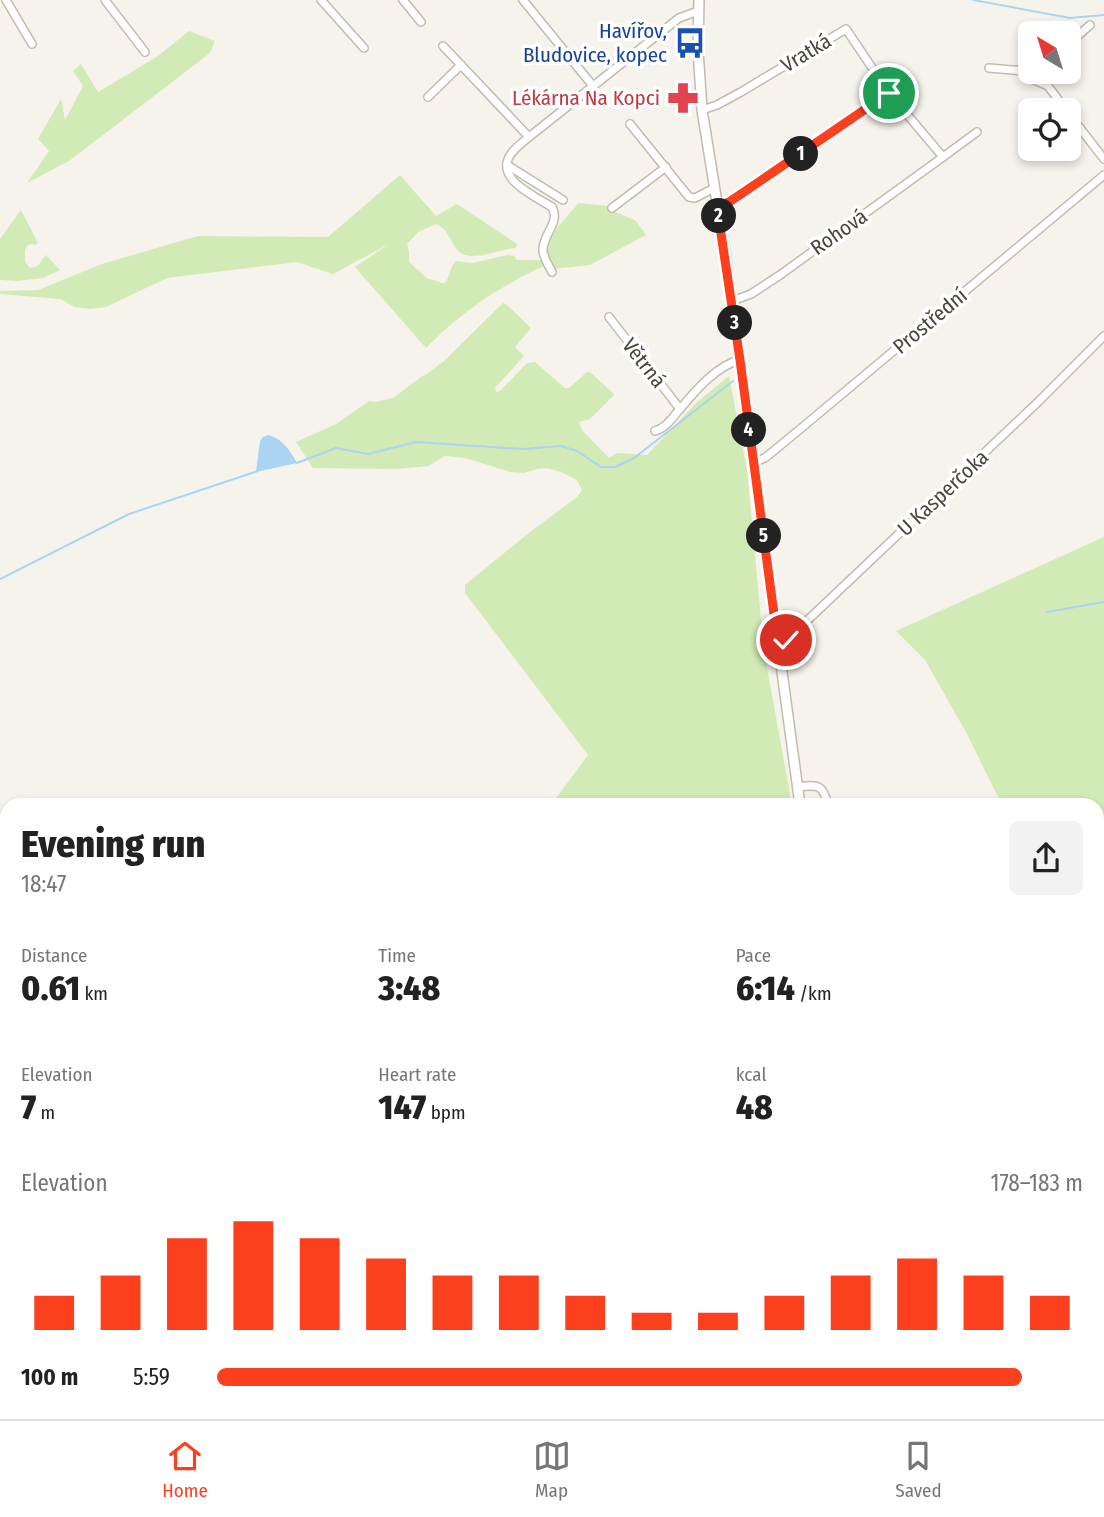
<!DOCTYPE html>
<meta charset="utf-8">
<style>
:root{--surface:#fff;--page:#f2f2f2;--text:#222;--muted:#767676;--line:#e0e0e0;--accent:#fc3f1d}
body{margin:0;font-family:"Fira Sans Condensed",sans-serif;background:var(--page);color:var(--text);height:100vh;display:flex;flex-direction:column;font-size:26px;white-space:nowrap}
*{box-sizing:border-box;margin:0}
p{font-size:23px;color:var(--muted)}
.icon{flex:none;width:38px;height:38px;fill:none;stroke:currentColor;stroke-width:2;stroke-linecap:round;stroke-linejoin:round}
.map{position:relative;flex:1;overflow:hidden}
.details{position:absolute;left:0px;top:798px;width:1104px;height:621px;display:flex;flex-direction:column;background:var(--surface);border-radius:21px 21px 0 0;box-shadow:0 4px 10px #0003}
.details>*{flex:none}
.needle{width:46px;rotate:322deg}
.fabs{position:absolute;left:1018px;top:21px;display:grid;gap:14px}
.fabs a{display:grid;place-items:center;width:63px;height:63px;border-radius:10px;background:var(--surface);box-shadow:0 4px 10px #0003;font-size:35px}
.pin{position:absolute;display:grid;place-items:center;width:60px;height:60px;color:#fff;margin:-30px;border:4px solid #fff;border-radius:50%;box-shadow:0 2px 7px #0007}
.km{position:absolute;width:35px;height:35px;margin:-18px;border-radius:50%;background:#222;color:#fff;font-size:19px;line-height:35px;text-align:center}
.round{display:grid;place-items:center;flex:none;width:74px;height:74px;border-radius:10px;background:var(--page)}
.summary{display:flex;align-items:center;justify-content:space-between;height:119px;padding:0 21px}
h1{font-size:38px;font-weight:800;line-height:52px}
.figures{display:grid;grid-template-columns:repeat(3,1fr);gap:10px;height:119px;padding:7px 21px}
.figures div{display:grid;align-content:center}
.figures b{font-size:35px;font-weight:800}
.figures small{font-size:19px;font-weight:400}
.figures p{font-size:19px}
.chart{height:196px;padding:14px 21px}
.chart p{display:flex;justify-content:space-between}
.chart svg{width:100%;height:126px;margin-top:7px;stroke:var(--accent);stroke-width:6}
ul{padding:0 21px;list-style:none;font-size:23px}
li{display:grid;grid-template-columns:112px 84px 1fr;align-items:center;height:52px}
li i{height:18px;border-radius:9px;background:var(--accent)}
.menu{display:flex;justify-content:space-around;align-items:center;height:98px;border-top:2px solid var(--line);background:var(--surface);font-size:19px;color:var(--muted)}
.menu a{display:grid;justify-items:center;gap:4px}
.menu .on{color:var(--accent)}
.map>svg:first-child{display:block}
.green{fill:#d2eab5}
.water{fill:#a9d4f2}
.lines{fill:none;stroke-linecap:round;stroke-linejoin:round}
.stream{stroke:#a9d4f2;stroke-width:2}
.minor-casing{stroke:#c2bbae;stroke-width:10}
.tertiary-casing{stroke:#c2bbae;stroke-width:12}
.minor{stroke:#fff;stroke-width:7}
.tertiary{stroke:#fff;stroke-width:9}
.route-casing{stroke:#fff;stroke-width:14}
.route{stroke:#fc3f1d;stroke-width:9}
.labels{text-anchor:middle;stroke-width:7;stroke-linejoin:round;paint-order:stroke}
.transit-label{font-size:21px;fill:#164399;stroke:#fff;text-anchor:end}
.street-label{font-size:21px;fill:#4b4439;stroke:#fff}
.health-label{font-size:21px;fill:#be3a42;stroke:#fff;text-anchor:end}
</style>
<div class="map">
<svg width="1104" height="1419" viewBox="0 0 1104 1419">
<rect width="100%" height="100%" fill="#f6f3ec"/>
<!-- green -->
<g class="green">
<polygon points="189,31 215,41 210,53 69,161 27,183 49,151 38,139 61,99 65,120 83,86 73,71 81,64 98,92 158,56"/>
<path d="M400 175 436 216 457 204 517 244 516 248C501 249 487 256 472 256 450 256 454 231 436 224L418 232 407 244 409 252V262L428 279C434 279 440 284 445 283 450 277 450 266 456 261L472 263 508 255 514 256 517 260H541L544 266C500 286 460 313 426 348L355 267 389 244 333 274 297 262 167 278 106 307 90 309 75 307 60 299 0 294V291L38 290 102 264 198 236 328 237Z"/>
<polygon points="579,203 609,206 615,212 635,220 646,235 590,265 552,269 540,247"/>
<path d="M21 210 38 243 35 245 32 244 28 245 25 250V262L30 268C43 266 39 261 46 255L60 270 43 278 17 281 0 280V239Z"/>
<polygon points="503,303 506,304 531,328 515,347 524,356 495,388 496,392 500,391 527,363 535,362 565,388 569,388 587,372 591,373 614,394 612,397 590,419 579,422 582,430 609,458 617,453 647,455 697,402 729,376 747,470 764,651 792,805 551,805 588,755 465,593 465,585 530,532 577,497 582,490 577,480 561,472 547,468 537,469 524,473 511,472 465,458 445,456 429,466 396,469 313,468 296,442 336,424 369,401 375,402 393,398 421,377 427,374 444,361"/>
<polygon points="1104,537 1104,943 1097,944 1097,805 1002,805 967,734 925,660 896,631"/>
<polygon points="7,1408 7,1412 107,1412 102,1419 0,1419 0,1412"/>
<polygon points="368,1412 454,1412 456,1414 458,1412 583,1412 587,1419 353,1419"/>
<polygon points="590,1412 820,1412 810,1419 595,1419"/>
</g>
<!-- water -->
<path class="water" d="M268 435C282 438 291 452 297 463L256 472 260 441 263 437Z"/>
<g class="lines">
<!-- stream -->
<g class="stream">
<polyline points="973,0 1070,18 1104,15"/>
<polyline points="297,463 336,448 368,454 416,442 523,449 561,446 577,451 601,467 615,467 634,458 733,381"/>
<polyline points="0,579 129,514 258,471"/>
<polyline points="1047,612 1104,602"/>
<polyline points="1100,897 1104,873"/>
<polyline points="92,1419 102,1412"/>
</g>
<defs>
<g id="minor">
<polyline points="6,0 32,44"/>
<polyline points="105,0 145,52"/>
<polyline points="321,0 364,48"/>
<polyline points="403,0 421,22"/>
<polyline points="523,0 593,86"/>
<polyline points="1069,44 1090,25"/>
<polyline points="443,46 529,137"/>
<polyline points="1031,60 1024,63 1021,69 1025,76 1048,86 1066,110"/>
<polyline points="989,68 1023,71"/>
<polyline points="428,97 461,65"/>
<polyline points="702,110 717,105 741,92 846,29 889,93 744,192 729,202 717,207"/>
<polyline points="1069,114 1104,159"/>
<polyline points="630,124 689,197 695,198 714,188"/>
<polyline points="943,157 977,132"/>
<polyline points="507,165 563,200"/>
<polyline points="612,208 666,167"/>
<path d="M552 272C549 266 544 259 543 251 542 234 561 223 552 207 536 197 497 180 509 157 513 149 522 143 529 137L679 18 698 11"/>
<polyline points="732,301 751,294 780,275 943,157 889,93"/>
<polyline points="609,317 680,409"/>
<path d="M655 431C666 428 672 418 680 409 695 391 717 365 740 360"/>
<polyline points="754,462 765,458 799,430 1104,175"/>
<polyline points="778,644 783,642 793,634 1038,402 1104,336"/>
<path d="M797 787C817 785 823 783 828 805"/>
<polyline points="0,1140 7,1135"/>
<polyline points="0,1301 7,1296"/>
<polyline points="1097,1390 1104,1398"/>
<polyline points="1097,1409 1104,1403"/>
<polyline points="992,1412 998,1419"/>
<polyline points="1085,1419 1093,1412"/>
</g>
<g id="tertiary">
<polyline points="699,0 698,50 702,110 726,258 800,805"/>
<polyline points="0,1036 7,1045"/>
<polyline points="1097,1204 1104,1208"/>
<polyline points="112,1419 115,1412"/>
</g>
</defs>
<!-- minor casing -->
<use href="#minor" class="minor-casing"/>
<!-- tertiary casing -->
<use href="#tertiary" class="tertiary-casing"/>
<!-- minor -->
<use href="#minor" class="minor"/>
<!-- tertiary -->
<use href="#tertiary" class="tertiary"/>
</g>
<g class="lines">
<defs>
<polyline id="route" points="786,640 778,644 740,360 717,207 729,202 744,192 889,93"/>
</defs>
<!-- route casing -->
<use href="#route" class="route-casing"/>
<!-- route -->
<use href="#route" class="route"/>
</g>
<!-- icons -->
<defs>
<symbol id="bus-bare" viewBox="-9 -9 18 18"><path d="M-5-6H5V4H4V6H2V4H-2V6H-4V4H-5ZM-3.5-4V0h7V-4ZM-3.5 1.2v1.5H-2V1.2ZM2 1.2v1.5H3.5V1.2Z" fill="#1a4fb4" stroke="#fff" stroke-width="2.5" paint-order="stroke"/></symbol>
<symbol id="pharmacy-bare" viewBox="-9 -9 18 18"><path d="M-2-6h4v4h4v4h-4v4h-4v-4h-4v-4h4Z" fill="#e0444e" stroke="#fff" stroke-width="2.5" paint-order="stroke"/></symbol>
</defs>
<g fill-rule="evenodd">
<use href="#bus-bare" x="668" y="21" width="44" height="44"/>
<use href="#pharmacy-bare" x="661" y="76" width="44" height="44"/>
</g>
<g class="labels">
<!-- transit labels -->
<g class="transit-label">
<text x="667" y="38">Havířov,<tspan x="667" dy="24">Bludovice, kopec</tspan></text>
</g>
<!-- street labels -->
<g class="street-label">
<text transform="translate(806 53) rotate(-31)" y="7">Vratká</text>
<text transform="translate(839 232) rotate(-35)" y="7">Rohová</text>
<text transform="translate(930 321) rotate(-40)" y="7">Prostřední</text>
<text transform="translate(644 363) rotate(52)" y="7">Větrná</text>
<text transform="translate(943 493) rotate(-43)" y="7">U Kasperčoka</text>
</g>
<!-- health labels -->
<g class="health-label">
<text x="660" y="105">Lékárna Na Kopci</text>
</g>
</g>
</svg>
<div class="fabs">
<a><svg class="needle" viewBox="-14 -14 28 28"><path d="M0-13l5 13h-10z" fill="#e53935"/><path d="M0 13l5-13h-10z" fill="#767676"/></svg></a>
<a><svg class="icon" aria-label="locate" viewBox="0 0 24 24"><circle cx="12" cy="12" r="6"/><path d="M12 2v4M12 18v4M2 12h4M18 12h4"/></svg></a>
</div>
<div class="pin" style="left:889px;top:93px;background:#1e9e55"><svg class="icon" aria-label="arrive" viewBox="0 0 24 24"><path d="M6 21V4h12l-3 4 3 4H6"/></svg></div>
<div class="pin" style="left:786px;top:640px;background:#d93025"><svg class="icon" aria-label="check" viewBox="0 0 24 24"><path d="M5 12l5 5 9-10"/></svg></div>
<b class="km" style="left:801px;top:154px">1</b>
<b class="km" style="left:719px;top:216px">2</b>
<b class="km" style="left:735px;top:323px">3</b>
<b class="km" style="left:749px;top:430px">4</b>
<b class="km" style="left:764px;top:536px">5</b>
<section class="details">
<div class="summary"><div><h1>Evening run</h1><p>18:47</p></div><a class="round"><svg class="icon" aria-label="share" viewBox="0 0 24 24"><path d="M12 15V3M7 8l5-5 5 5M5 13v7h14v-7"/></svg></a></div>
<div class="figures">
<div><p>Distance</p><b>0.61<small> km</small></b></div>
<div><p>Time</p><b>3:48</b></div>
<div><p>Pace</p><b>6:14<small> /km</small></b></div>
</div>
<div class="figures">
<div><p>Elevation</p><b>7<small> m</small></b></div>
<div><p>Heart rate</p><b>147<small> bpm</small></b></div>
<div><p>kcal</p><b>48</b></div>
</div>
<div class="chart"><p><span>Elevation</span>178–183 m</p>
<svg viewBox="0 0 160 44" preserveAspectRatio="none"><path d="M5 44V32M15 44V25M25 44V12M35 44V6M45 44V12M55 44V19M65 44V25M75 44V25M85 44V32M95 44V38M105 44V38M115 44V32M125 44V25M135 44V19M145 44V25M155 44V32"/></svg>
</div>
<ul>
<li><b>100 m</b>5:59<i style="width:93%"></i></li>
</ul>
</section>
</div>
<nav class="menu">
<a class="on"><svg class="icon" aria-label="home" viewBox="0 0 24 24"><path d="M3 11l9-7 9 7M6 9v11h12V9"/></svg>Home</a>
<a><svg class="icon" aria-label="map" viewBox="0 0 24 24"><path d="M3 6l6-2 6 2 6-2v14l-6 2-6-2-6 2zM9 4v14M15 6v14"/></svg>Map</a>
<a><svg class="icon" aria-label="saved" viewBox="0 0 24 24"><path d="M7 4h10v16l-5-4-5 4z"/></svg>Saved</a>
</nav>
